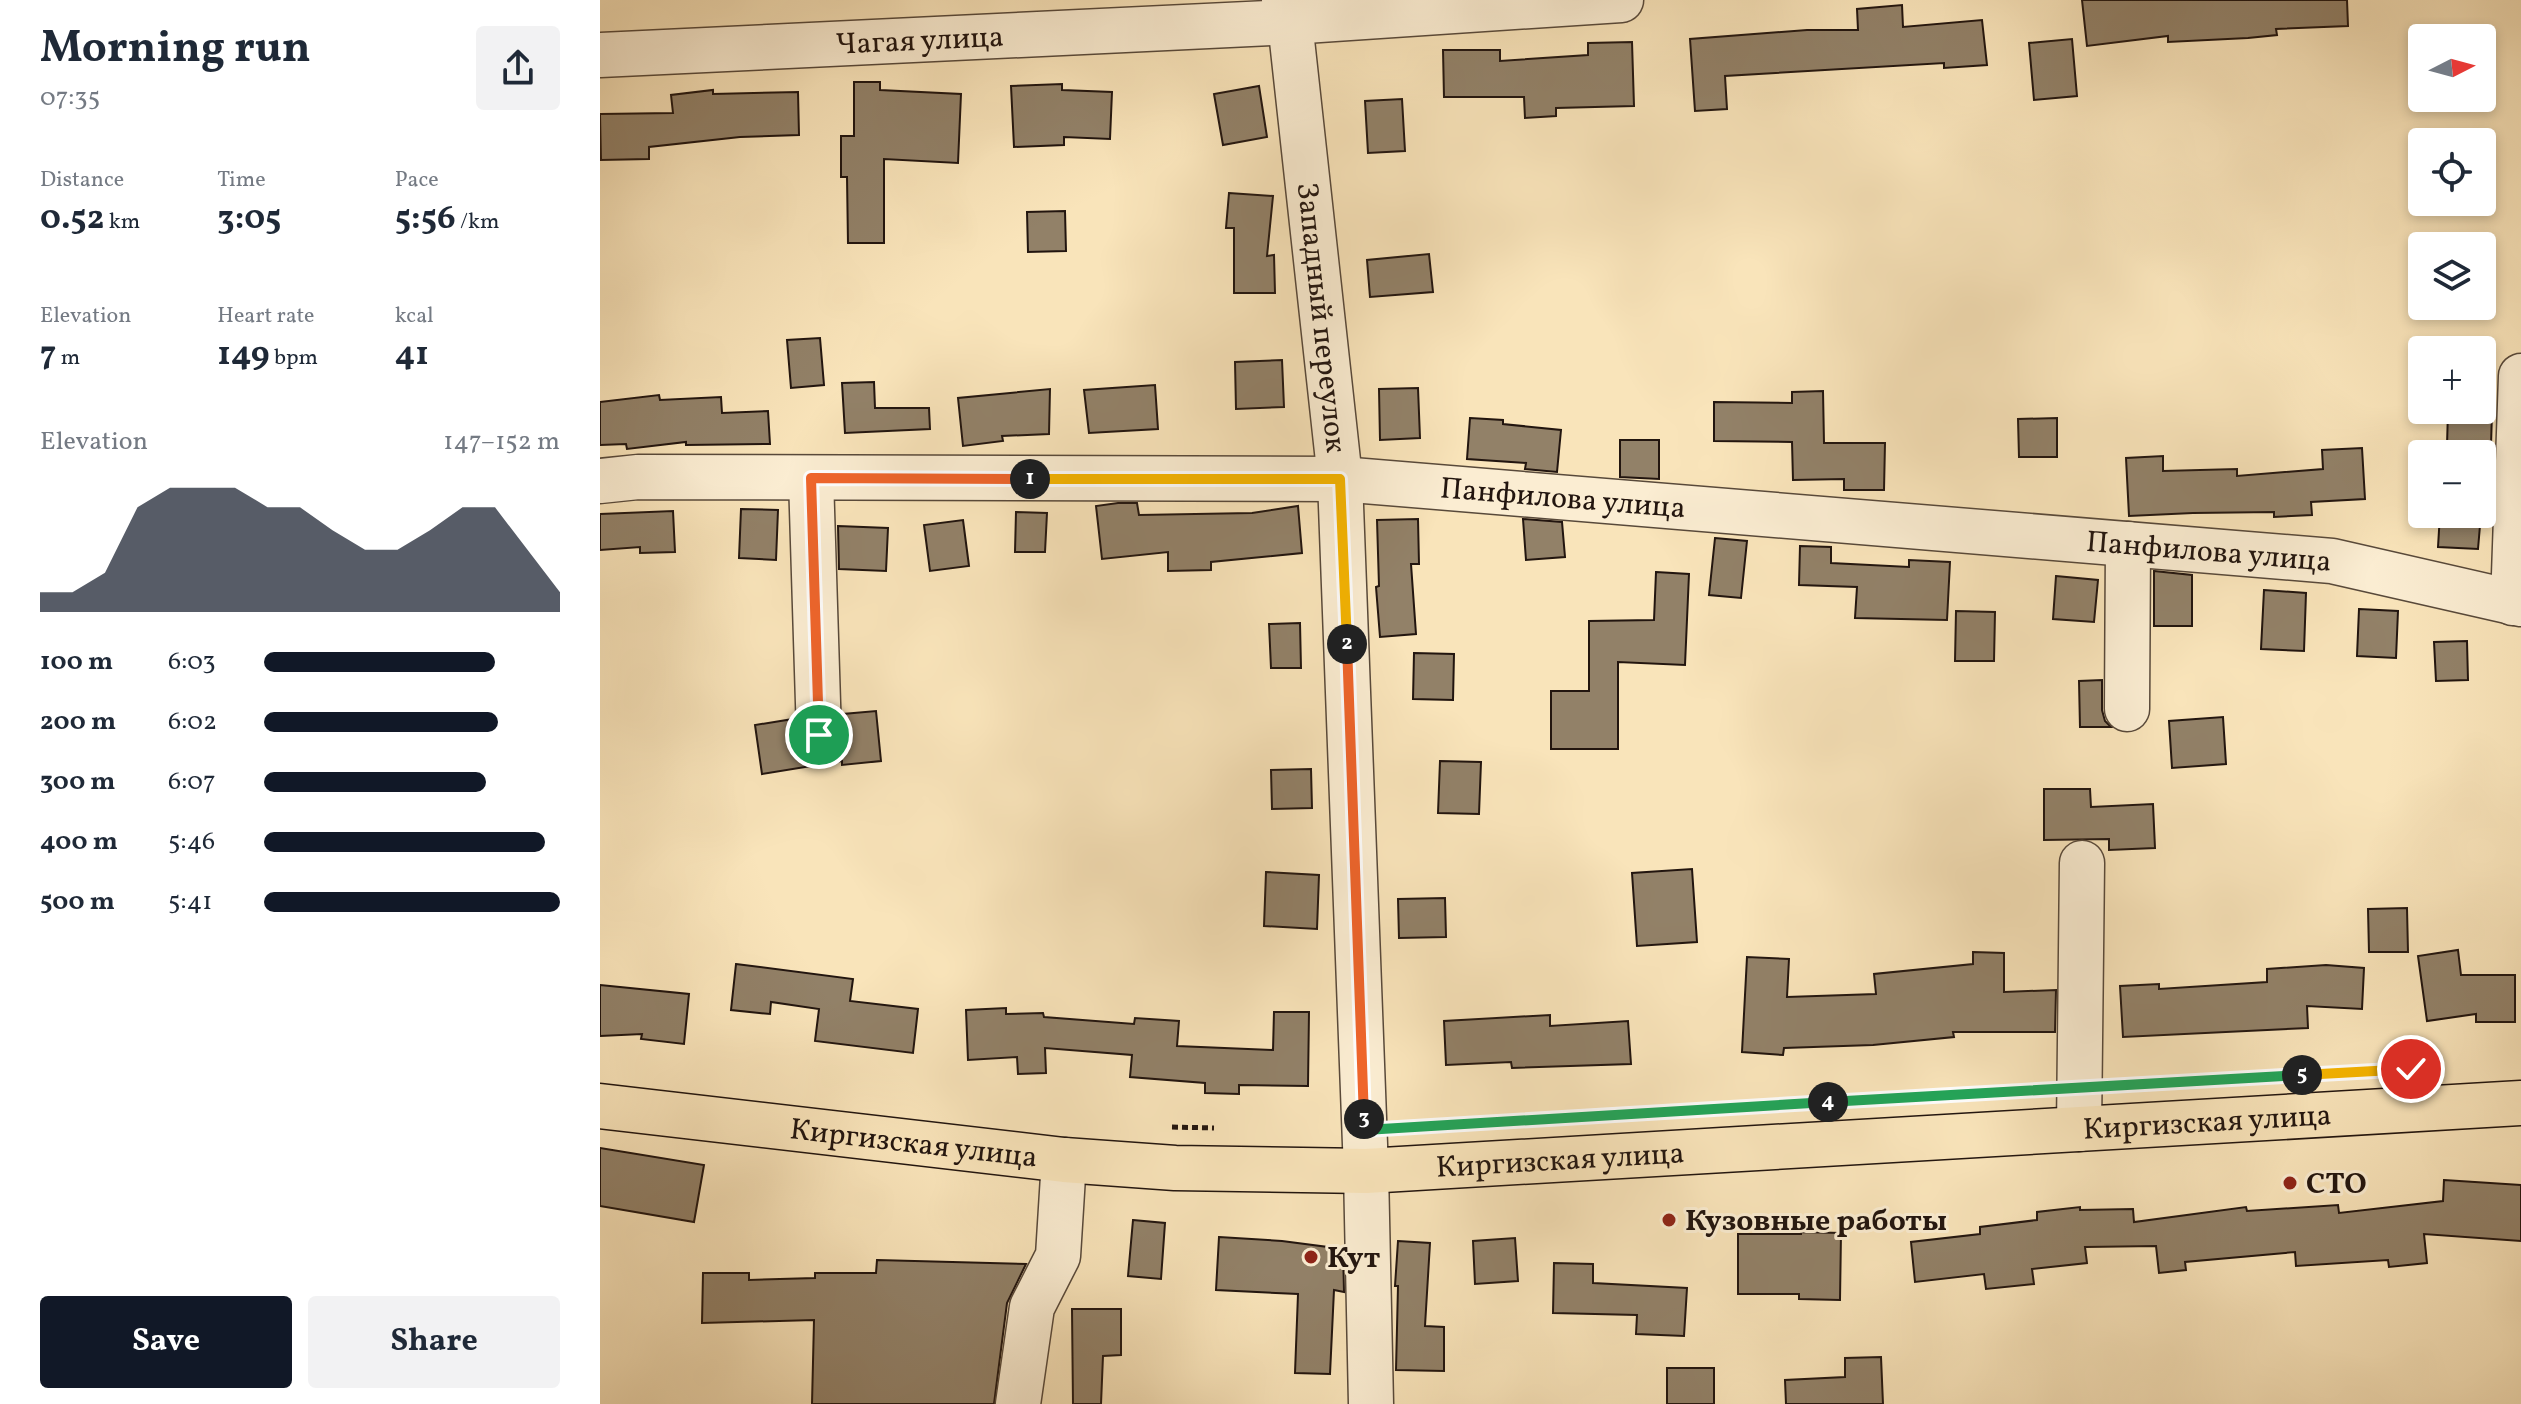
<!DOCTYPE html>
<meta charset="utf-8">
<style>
:root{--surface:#fff;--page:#f2f2f3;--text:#1f2937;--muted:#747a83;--accent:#111827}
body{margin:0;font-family:Vollkorn,serif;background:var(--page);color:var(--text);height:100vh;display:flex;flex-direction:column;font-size:30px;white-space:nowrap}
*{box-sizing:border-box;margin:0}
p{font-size:26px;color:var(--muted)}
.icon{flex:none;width:44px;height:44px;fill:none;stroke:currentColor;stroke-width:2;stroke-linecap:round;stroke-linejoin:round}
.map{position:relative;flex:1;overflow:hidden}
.details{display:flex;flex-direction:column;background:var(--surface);width:600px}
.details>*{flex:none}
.needle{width:52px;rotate:84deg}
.controls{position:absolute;left:1808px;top:24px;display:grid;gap:16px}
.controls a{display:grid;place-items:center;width:88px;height:88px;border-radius:8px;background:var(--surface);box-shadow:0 4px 12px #0003;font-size:40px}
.pin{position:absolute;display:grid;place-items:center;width:68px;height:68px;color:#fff;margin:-34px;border:4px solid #fff;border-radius:50%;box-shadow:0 2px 8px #0007}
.km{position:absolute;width:40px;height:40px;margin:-20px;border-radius:50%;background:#222;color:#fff;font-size:22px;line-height:40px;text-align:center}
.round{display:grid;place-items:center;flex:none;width:84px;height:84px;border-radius:8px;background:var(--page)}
.summary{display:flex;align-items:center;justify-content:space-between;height:136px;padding:0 40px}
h1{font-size:44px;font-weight:700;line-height:60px}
.figures{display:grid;grid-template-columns:repeat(3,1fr);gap:12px;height:136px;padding:8px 40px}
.figures div{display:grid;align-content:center}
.figures b{font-size:34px;font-weight:700}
.figures small{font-size:22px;font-weight:400}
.figures p{font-size:22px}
.chart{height:224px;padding:16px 40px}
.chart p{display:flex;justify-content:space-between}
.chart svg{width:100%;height:144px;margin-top:8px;fill:var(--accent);opacity:.7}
.primary-button{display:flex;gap:16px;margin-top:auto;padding:16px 40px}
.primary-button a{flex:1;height:92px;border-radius:8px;background:var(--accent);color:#fff;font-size:32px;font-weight:700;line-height:92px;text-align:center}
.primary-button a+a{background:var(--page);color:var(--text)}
ul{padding:0 40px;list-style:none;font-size:26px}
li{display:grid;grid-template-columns:128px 96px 1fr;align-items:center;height:60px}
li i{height:20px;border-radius:10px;background:var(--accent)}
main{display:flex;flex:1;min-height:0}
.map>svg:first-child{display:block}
.building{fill:#928168;stroke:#22150f;stroke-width:2}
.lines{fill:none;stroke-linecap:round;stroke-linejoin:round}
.minor-casing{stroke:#58493a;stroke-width:47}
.major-casing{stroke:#22150f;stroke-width:47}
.path{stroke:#22150f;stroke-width:5;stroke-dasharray:6 4;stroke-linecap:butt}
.minor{stroke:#fbedd2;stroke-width:44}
.major{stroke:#f9e4ba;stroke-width:44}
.split-1-casing{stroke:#fff;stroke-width:16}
.split-2-casing{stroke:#fff;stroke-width:16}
.split-3-casing{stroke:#fff;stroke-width:16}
.split-4-casing{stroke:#fff;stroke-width:16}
.split-5-casing{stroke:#fff;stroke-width:16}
.split-6-casing{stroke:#fff;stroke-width:16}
.split-1{stroke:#f0652b;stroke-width:10}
.split-2{stroke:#f5b400;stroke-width:10}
.split-3{stroke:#f0652b;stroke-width:10}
.split-4{stroke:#22a559;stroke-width:10}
.split-5{stroke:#22a559;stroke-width:10}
.split-6{stroke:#f5b400;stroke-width:10}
.poi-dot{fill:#8f2418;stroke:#fbedd2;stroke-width:3}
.labels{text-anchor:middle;stroke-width:6;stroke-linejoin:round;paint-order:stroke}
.street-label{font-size:30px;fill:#22150f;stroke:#fbedd2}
.poi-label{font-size:30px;font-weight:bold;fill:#22150f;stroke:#fbedd2;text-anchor:start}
</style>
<main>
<section class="details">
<div class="summary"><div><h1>Morning run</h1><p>07:35</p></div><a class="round"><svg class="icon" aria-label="share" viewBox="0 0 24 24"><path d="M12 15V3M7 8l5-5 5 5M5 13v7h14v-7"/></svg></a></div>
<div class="figures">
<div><p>Distance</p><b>0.52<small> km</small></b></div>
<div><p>Time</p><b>3:05</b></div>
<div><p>Pace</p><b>5:56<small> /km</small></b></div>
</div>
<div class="figures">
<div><p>Elevation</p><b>7<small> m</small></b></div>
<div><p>Heart rate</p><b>149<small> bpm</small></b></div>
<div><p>kcal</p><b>41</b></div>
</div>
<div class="chart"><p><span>Elevation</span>147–152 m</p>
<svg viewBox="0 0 160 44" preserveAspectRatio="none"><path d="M0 44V38L10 38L20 32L30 12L40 6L50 6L60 6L70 12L80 12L90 19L100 25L110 25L120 19L130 12L140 12L150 25L160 38V44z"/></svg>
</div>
<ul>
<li><b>100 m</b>6:03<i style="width:78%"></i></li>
<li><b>200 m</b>6:02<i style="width:79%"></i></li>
<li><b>300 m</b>6:07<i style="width:75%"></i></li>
<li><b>400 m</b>5:46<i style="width:95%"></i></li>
<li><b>500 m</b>5:41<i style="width:100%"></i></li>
</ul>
<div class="primary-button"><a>Save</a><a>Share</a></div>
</section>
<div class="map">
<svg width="1921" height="1404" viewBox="0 0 1921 1404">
<rect width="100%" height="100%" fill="#f9e4ba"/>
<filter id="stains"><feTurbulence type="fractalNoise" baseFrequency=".0025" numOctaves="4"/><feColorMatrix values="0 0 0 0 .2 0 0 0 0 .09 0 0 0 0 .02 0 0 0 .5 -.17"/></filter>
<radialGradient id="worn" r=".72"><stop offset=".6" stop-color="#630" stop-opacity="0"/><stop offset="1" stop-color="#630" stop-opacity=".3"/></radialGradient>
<!-- building -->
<g class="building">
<polygon points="1482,0 1747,0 1748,26 1676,29 1677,35 1648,38 1568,42 1568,36 1487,46"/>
<polygon points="1302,5 1303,27 1382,20 1387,65 1344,68 1344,63 1125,76 1127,109 1095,111 1090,39 1207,30 1258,30 1257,9"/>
<polygon points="1472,39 1477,96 1434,100 1429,43"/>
<polygon points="1032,42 1034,106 956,108 956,116 925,118 924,97 844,97 843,50 900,50 900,61 988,55 988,43"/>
<polygon points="254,82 280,82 280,90 361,94 358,163 284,159 284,243 248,243 247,177 241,177 241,136 254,136"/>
<polygon points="462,84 462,90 512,92 510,139 464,137 464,145 414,147 411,86"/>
<polygon points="659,86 667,137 623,145 614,94"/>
<polygon points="113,90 113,94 198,92 199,135 140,137 49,147 49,159 1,160 0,114 73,113 71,95"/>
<polygon points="802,99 805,151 768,153 765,101"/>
<polygon points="629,193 673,196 667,256 674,255 675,293 634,293 634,228 626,228"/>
<polygon points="465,211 466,251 428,252 427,212"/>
<polygon points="829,254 833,292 770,297 767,260"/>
<polygon points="220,338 224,385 191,388 187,340"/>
<polygon points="682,360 684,407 636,409 635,362"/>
<polygon points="274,382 275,408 329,408 330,429 245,433 242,383"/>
<polygon points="555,385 558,429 489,433 484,390"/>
<polygon points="818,388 820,438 780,440 779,389"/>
<polygon points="450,389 449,434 402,436 403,441 363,446 358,398"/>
<polygon points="1223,391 1224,443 1285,443 1284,490 1244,490 1244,479 1193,480 1192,442 1114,441 1114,402 1192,403 1192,392"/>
<polygon points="59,395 60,400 121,397 122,413 168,411 170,444 86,445 86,442 27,449 26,444 0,445 0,402"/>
<polygon points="1848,411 1892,412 1891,446 1847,445"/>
<polygon points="870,418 903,420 903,424 961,430 957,472 925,469 926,463 867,459"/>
<polygon points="1457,418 1457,457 1419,457 1418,419"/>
<polygon points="1020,440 1059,440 1059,479 1020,477"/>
<polygon points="1762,448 1765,499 1711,502 1712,515 1674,517 1674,512 1593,513 1529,516 1526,458 1563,456 1563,471 1637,469 1637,476 1723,469 1722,450"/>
<polygon points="518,503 537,503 539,515 652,513 698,506 702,553 611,562 611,570 568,571 568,552 502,559 496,506"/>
<polygon points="141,509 178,510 176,560 139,558"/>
<polygon points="73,511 75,552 40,553 40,547 0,550 0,514"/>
<polygon points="416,512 447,513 445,552 415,552"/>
<polygon points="1840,514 1881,514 1878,549 1838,547"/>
<polygon points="818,519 819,564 811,564 816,634 780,637 776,587 779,586 777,520"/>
<polygon points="923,519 962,522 965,557 926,560"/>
<polygon points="363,520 369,566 330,571 324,525"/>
<polygon points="238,526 288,528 286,571 239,569"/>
<polygon points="1115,538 1147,541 1141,598 1109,595"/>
<polygon points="1200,546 1231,547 1231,563 1309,567 1309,560 1350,562 1347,620 1255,618 1257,587 1199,585"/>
<polygon points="1554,571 1592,575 1592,626 1554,626"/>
<polygon points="1056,572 1089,574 1085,665 1018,662 1018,749 951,749 951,691 989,691 989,621 1054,620"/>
<polygon points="1456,576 1498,580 1494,622 1453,619"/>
<polygon points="1664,590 1706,593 1704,651 1661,649"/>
<polygon points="1759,609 1798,611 1796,658 1757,656"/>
<polygon points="1356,611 1395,612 1394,661 1355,661"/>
<polygon points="700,623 701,668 671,668 669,624"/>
<polygon points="1867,641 1868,680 1836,681 1834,642"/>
<polygon points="814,653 854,654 853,700 813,699"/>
<polygon points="1502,680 1502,710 1505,721 1511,727 1480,727 1479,681"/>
<polygon points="276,711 281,761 242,765 242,761 162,774 155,725 193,719 194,737 198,749 208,757 221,760 233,756 241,746 243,714"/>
<polygon points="1623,717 1626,764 1572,768 1569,721"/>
<polygon points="840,761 881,762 879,814 838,813"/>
<polygon points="711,769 712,808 672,809 671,770"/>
<polygon points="1444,789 1490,789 1491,807 1553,804 1555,848 1509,850 1509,839 1444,840"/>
<polygon points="1092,869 1097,942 1037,946 1032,873"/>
<polygon points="666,872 719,875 717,929 664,926"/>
<polygon points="845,898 846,937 799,938 798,899"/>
<polygon points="1807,908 1808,952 1769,952 1768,909"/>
<polygon points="1858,950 1861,975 1915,975 1915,1022 1876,1022 1876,1014 1827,1021 1818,956"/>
<polygon points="1373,952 1404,953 1404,992 1456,990 1455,1032 1353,1032 1354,1037 1273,1045 1184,1048 1183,1055 1142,1052 1147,957 1189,959 1187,997 1276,994 1274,974 1373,964"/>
<polygon points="136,964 253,979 250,1001 318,1009 313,1053 215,1041 219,1009 171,1002 170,1014 131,1010"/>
<polygon points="1726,965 1764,968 1762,1009 1707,1006 1708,1028 1523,1037 1520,986 1559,984 1559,989 1667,982 1667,969"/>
<polygon points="0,985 89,994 84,1044 41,1039 42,1034 0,1036"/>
<polygon points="406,1008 406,1014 443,1013 444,1017 534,1024 535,1018 579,1021 577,1046 673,1050 674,1012 709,1012 708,1086 639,1085 639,1094 605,1093 605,1083 530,1077 532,1055 445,1048 446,1073 418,1074 417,1057 368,1060 366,1010"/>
<polygon points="950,1015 950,1026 1028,1021 1031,1064 912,1068 911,1062 846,1065 844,1021"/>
<polygon points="0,1148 104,1165 94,1222 0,1206"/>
<polygon points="1844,1180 1921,1185 1921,1241 1824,1234 1827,1263 1789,1267 1788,1260 1696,1266 1695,1252 1585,1262 1586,1270 1559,1273 1556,1246 1485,1247 1487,1263 1432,1269 1434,1284 1386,1289 1384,1274 1315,1282 1311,1242 1380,1234 1380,1227 1437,1220 1437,1212 1480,1207 1480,1210 1533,1209 1534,1222 1646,1207 1647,1211 1738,1205 1739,1213 1843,1201"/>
<polygon points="533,1220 565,1223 561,1279 528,1276"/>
<polygon points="1201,1232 1241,1233 1240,1300 1199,1299 1199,1294 1138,1294 1138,1234 1201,1234"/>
<polygon points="619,1237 682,1241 743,1249 744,1292 734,1290 730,1374 695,1373 698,1294 616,1290"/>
<polygon points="915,1238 918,1281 875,1284 873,1241"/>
<polygon points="798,1241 830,1243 825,1326 844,1327 844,1371 796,1370 798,1286 795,1286"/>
<polygon points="277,1260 426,1264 407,1303 394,1404 212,1404 214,1320 102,1323 103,1273 149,1273 149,1280 215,1278 215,1273 276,1273"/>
<polygon points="954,1263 993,1264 993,1283 1087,1288 1084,1336 1036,1334 1037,1315 953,1313"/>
<polygon points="472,1309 521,1309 521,1355 503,1356 501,1404 473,1404"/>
<polygon points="1281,1357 1283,1404 1186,1404 1185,1380 1245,1377 1245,1358"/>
<rect x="1067" y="1368" width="47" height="36"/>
</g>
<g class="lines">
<defs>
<g id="minor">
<path id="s1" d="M684 0 690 22 740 479 766 1171 771 1404"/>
<path id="s2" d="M0 55 690 22 1021 0"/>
<polyline points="211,478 219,735"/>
<path id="s3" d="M0 481 38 477 740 479 1732 561 1921 604"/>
<polyline points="1913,603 1921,376"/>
<polyline points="1527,709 1528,544"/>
<polyline points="1479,1129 1482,863"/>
<polyline points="418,1404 432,1307 458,1256 464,1160"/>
</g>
<g id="major">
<path id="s4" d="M0 1106 464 1160 575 1168 766 1171 1921 1103"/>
</g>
</defs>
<!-- minor casing -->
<use href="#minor" class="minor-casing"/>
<!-- major casing -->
<use href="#major" class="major-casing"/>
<!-- path -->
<g class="path">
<polyline points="1515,1084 1744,1072"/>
<polyline points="876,1123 1445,1088"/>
<polyline points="572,1127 614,1128"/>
</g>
<!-- minor -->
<use href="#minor" class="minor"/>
<!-- major -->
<use href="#major" class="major"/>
</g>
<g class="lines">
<defs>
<polyline id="split-1" points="219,735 211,478 430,479"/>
<polyline id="split-2" points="430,479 740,479 747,644"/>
<polyline id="split-3" points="747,644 764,1119"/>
<polyline id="split-4" points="764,1119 765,1130 1228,1102"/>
<polyline id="split-5" points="1228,1102 1702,1075"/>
<polyline id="split-6" points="1702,1075 1811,1069"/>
</defs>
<!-- split-1 casing -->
<use href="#split-1" class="split-1-casing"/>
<!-- split-2 casing -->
<use href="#split-2" class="split-2-casing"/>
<!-- split-3 casing -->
<use href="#split-3" class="split-3-casing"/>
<!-- split-4 casing -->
<use href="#split-4" class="split-4-casing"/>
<!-- split-5 casing -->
<use href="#split-5" class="split-5-casing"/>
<!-- split-6 casing -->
<use href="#split-6" class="split-6-casing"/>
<!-- split-1 -->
<use href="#split-1" class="split-1"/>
<!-- split-2 -->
<use href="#split-2" class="split-2"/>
<!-- split-3 -->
<use href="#split-3" class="split-3"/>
<!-- split-4 -->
<use href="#split-4" class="split-4"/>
<!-- split-5 -->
<use href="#split-5" class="split-5"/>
<!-- split-6 -->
<use href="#split-6" class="split-6"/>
</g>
<!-- markers -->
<g class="poi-dot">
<circle cx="1690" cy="1183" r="8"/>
<circle cx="1069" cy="1220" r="8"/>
<circle cx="711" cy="1257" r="8"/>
</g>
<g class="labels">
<!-- street labels -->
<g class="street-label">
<text dy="10" stroke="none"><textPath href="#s2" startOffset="320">Чагая улица</textPath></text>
<text dy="10" stroke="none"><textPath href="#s1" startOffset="320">Западный переулок</textPath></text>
<text dy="10" stroke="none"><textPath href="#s3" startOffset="964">Панфилова улица</textPath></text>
<text dy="10" stroke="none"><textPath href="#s3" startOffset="1612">Панфилова улица</textPath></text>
<text dy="10" stroke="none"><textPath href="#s4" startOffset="1612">Киргизская улица</textPath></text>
<text dy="10" stroke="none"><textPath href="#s4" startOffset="316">Киргизская улица</textPath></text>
<text dy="10" stroke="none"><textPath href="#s4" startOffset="964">Киргизская улица</textPath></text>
</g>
<!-- poi labels -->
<g class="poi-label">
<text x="1706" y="1193">СТО</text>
<text x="1085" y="1230">Кузовные работы</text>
<text x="727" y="1267">Кут</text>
</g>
</g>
<rect width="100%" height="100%" filter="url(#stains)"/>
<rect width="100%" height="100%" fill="url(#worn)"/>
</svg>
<div class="controls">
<a><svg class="needle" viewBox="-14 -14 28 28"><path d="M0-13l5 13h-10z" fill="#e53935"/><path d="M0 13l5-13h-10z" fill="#747a83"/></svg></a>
<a><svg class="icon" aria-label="locate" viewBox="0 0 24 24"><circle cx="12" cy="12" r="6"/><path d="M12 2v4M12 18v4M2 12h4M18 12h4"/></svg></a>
<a><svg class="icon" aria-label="layers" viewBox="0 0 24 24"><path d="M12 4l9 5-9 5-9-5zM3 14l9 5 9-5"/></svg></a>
<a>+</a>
<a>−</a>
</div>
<div class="pin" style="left:219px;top:735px;background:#1e9e55"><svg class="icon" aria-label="arrive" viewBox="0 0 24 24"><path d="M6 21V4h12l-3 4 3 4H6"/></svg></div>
<div class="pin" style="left:1811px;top:1069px;background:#d93025"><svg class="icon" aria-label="check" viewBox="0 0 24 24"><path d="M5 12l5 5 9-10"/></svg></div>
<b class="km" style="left:430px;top:479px">1</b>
<b class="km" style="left:747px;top:644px">2</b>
<b class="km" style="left:764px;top:1119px">3</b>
<b class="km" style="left:1228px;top:1102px">4</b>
<b class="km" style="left:1702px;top:1075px">5</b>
</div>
</main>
